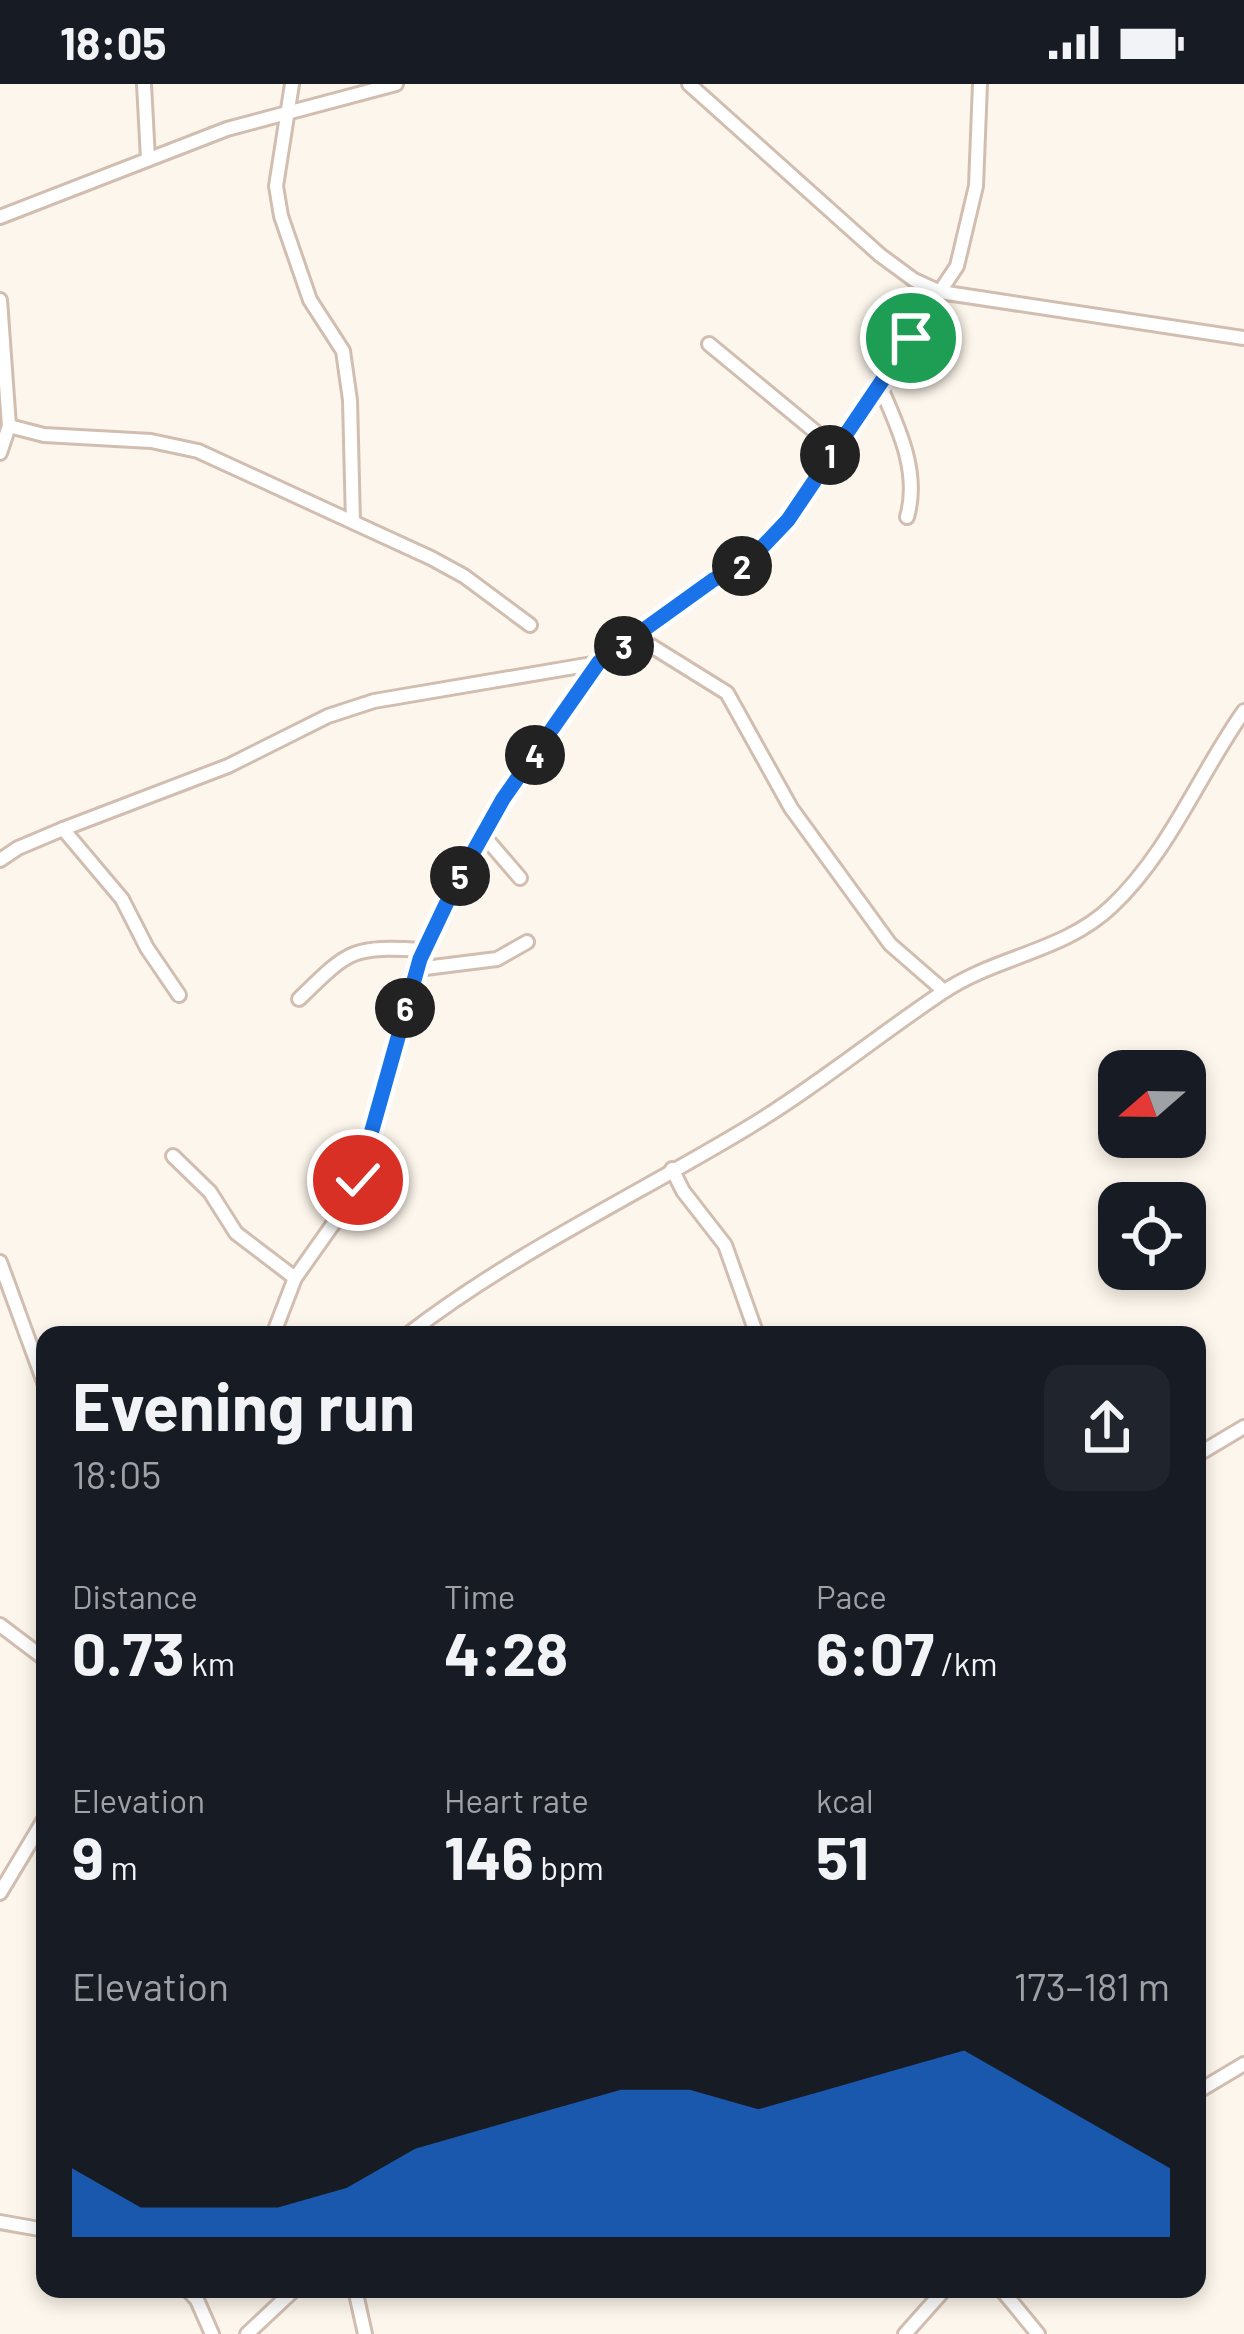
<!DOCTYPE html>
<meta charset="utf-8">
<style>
:root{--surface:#171b24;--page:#20242c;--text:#f1f3f6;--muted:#9ea1a6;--accent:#1a73e8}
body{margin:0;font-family:Barlow,sans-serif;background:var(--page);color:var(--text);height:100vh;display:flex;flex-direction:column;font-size:45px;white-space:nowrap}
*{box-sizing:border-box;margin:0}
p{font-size:39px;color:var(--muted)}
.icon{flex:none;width:66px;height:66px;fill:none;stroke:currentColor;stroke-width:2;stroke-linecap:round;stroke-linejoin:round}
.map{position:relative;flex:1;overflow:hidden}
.side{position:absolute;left:36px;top:1242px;width:1170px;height:972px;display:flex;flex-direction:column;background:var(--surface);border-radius:24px;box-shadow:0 6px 18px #0003}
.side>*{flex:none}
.needle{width:78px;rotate:250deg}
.fabs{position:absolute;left:1098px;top:966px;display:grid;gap:24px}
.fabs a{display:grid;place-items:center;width:108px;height:108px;border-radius:24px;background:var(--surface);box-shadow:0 6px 18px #0003;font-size:60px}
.pin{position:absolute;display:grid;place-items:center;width:102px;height:102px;color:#fff;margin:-51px;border:6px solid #fff;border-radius:50%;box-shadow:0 3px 12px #0007}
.km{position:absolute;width:60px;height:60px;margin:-30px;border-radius:50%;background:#222;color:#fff;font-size:33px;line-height:60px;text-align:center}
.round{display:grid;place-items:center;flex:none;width:126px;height:126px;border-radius:24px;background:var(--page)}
.headline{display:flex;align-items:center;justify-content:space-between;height:204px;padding:0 36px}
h1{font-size:66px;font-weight:700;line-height:90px}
.metrics{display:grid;grid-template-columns:repeat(3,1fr);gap:18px;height:204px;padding:12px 36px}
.metrics div{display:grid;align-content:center}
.metrics b{font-size:60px;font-weight:700}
.metrics small{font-size:33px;font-weight:400}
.metrics p{font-size:33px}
.chart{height:336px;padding:24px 36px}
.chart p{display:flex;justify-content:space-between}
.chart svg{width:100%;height:216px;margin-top:12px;fill:var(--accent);opacity:.7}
.status{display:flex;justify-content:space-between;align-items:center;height:84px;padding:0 60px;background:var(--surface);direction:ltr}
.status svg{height:33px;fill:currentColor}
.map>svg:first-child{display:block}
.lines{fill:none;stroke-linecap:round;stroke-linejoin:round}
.minor-casing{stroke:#d1beb0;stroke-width:18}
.minor{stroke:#fff;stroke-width:12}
.route-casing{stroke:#fff;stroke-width:24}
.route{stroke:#1a73e8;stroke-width:15}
</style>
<div class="status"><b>18:05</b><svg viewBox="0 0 49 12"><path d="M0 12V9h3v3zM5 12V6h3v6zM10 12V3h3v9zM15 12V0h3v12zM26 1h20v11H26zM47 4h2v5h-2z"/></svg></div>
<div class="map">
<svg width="1244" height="2250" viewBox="0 0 1244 2250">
<rect width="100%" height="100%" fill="#fdf6ec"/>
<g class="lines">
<defs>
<g id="minor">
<polyline points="144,0 148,75"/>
<polyline points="292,0 276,102 281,132 310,216 343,267 350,316 353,438"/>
<polyline points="689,0 880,171 914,196 940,208 1244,254"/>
<polyline points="0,133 227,45 396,0"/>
<polyline points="0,216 9,342 0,369"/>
<polyline points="709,260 835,364"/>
<path d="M880 302C898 343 920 388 907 433"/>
<polyline points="9,342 44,351 151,357 198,367 431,474 464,492 530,541"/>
<polyline points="637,553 727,609 791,724 890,860 944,907"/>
<polyline points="63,745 122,815 147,864 179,911"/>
<polyline points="483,751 520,794"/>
<polyline points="0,776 18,764 63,745 228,682 328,632 374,617 598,579"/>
<polyline points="417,885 497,875 527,858"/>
<path d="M299 915C350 865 352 862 424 866"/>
<polyline points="173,1072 210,1108 236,1149 295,1194"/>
<polyline points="672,1085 683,1107 725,1161 757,1251"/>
<polyline points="0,1178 45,1301"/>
<polyline points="273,1251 295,1194 336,1136 358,1096 420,875 457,797 503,715 599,579 713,496 747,479 788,436 957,182 976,102 980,0"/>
<path d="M407 1251C513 1169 635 1112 749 1043 817 1002 877 952 943 908 996 872 1064 868 1112 822 1170 767 1198 692 1244 627"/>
<polyline points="1197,1371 1244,1343"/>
<polyline points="0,1541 45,1575"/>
<polyline points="0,1809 45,1734"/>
<polyline points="1197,2008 1244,1980"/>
<polyline points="0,2138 45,2146"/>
<polyline points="187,2205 197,2216 212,2250"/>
<polyline points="355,2205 365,2250"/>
<polyline points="1001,2205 1038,2250"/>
<polyline points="247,2250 295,2205"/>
<polyline points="905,2250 945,2205"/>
</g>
</defs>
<!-- minor casing -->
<use href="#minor" class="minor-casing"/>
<!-- minor -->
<use href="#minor" class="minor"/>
</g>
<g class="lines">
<defs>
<polyline id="route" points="358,1096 420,875 457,797 503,715 599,578 713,496 747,479 788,436 911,254"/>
</defs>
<!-- route casing -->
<use href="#route" class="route-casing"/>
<!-- route -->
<use href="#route" class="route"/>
</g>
</svg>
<div class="fabs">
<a><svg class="needle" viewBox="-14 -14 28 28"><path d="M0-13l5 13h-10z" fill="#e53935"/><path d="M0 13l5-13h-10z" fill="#9ea1a6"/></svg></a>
<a><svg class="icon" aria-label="locate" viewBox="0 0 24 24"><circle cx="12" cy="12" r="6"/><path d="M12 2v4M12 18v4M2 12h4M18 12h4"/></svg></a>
</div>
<div class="pin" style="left:911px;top:254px;background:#1e9e55"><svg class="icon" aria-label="arrive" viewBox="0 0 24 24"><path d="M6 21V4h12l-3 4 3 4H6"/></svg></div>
<div class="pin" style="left:358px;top:1096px;background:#d93025"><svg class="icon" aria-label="check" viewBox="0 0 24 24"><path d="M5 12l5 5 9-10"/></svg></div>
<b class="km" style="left:830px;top:371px">1</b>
<b class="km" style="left:742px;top:482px">2</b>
<b class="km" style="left:624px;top:562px">3</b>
<b class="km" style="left:535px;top:671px">4</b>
<b class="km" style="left:460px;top:792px">5</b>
<b class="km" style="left:405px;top:924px">6</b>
<section class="side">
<div class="headline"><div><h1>Evening run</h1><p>18:05</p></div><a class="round"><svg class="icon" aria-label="share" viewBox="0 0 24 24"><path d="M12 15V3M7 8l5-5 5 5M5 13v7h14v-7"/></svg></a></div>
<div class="metrics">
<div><p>Distance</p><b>0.73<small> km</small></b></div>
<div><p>Time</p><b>4:28</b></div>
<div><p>Pace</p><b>6:07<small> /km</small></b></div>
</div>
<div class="metrics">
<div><p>Elevation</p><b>9<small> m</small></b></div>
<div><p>Heart rate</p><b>146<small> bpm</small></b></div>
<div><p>kcal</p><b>51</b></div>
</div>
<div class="chart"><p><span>Elevation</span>173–181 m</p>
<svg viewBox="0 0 160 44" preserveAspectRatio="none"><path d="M0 44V30L10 38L20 38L30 38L40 34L50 26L60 22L70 18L80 14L90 14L100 18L110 14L120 10L130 6L140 14L150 22L160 30V44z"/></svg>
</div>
</section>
</div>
